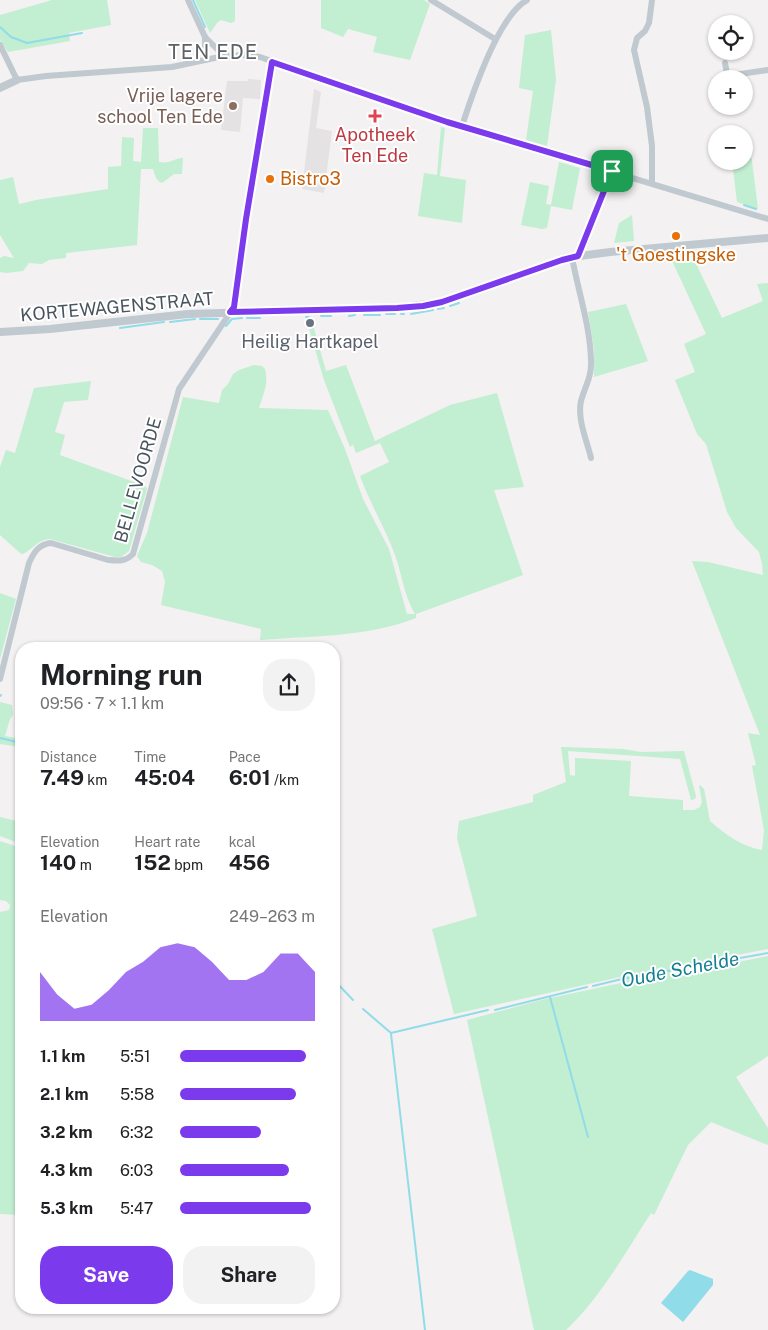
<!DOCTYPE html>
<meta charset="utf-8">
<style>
:root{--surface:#fff;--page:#f2f2f2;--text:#202124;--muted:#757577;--accent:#7c3aed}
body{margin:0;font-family:"Public Sans",sans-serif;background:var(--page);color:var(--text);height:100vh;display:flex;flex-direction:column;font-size:19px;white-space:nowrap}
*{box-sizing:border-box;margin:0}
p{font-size:16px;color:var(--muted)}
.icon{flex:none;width:28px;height:28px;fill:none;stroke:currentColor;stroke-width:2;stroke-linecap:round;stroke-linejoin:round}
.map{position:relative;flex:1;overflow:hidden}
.panel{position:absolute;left:15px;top:642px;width:325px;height:672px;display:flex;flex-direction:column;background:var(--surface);border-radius:20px;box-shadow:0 1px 4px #0004}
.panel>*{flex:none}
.tools{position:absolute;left:708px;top:15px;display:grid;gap:10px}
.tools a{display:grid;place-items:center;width:45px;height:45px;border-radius:50%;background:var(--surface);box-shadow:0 1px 4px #0004;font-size:25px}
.pin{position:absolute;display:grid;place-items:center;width:42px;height:42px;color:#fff;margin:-21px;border-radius:10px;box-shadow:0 2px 8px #0006}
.round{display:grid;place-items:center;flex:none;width:52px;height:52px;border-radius:20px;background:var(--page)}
.headline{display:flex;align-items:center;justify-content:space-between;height:85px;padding:0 25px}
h1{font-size:28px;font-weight:700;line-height:38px}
.figures{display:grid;grid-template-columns:repeat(3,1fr);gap:8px;height:85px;padding:5px 25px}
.figures div{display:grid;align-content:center}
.figures b{font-size:21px;font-weight:700}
.figures small{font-size:14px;font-weight:400}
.figures p{font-size:14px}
.chart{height:140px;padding:10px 25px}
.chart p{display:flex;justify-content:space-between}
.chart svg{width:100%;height:90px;margin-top:5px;fill:var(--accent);opacity:.7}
.primary-button{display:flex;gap:10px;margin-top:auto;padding:10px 25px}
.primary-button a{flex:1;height:58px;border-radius:20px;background:var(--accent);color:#fff;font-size:20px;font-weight:700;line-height:58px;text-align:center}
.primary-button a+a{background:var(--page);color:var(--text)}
ul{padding:0 25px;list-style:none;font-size:16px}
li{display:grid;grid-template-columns:80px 60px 1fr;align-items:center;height:38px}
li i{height:12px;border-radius:6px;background:var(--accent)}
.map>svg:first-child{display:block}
.education{fill:#e4e2e3}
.green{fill:#c2eed1}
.water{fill:#91dce9}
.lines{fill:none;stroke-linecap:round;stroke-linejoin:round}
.stream{stroke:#91dce9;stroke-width:2}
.minor{stroke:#c0c9cf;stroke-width:6}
.tertiary{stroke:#c0c9cf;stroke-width:8}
.route-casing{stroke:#fff;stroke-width:10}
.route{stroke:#7c3aed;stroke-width:6}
.education-dot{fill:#8d6e63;stroke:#fff;stroke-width:2}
.health-dot{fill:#e0444e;stroke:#fff;stroke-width:2}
.food-dot{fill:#e8710a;stroke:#fff;stroke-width:2}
.worship-dot{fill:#6b7280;stroke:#fff;stroke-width:2}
.labels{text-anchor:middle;stroke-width:4;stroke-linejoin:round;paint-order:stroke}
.education-label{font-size:18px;fill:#785e54;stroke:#fff;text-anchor:end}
.health-label{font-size:18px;fill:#be3a42;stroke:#fff}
.food-label{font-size:18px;fill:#c56008;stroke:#fff;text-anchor:start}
.street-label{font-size:18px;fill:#49555e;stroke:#fff}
.worship-label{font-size:18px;fill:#5b616d;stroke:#fff}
.water-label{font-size:19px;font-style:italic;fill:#127f92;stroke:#fff}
.quarter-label{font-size:20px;letter-spacing:1px;fill:#5e6266;stroke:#fff}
</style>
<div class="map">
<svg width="768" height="1330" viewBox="0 0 768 1330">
<rect width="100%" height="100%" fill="#f3f1f1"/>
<!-- education -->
<g class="education">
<polygon points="248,79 261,80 260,99 243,98 240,132 221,130 227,81 248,81"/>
<polygon points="314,89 321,92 316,128 332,131 324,193 302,189"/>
</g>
<!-- green -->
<g class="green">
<polygon points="52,0 107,0 111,25 69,33 70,41 8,52 0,40 0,15"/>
<polygon points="195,0 235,0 235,21 231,23 221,20 217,23 210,33"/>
<polygon points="321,0 424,0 430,4 410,60 373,52 377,37 348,29 343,37 321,28"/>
<polygon points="551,30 556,80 547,146 526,140 533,91 519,88 525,35"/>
<polygon points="441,127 445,128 440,176 466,180 462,223 418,216 424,173 437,175"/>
<path d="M143 128H158L159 162C172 164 173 158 183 158L182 174H174L162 183C156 181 155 175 153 169H141L137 245 66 253V258L49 260 42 264 29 263 23 271 6 273 0 272V258L4 256 14 258 0 235V180L13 177 19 204 36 200 108 189V167L121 166 122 137 134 138 133 161 141 162Z"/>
<polygon points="752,158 752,161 758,209 737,202 732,161 744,161 744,159"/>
<polygon points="559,162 580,168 572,210 551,206 547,228 542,229 521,225 530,182 549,186 546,204 551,205"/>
<polygon points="632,215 634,241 614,243 619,223"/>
<path d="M684 251 691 253 722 318 763 301 757 284 768 283V949L681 966 683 972 694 971 768 956V1056L736 1077 768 1128V1145L711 1122 688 1145 654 1215 651 1213C625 1253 601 1297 566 1330H534L467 1020 541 1000 621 983 620 977 454 1014 432 929 477 916 457 838 459 821 533 802V795L566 782 561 747 623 749 641 752 684 751 696 796 695 799 691 800 680 759 568 751 570 775 575 776V758L631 761 629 796 683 800V810H694L700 807 702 802 699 786 700 785 704 789 710 821C724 834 743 847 762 850L764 830 752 766 756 765 748 733 760 735 692 561 708 562 763 575 762 564 759 552 736 528 727 512 706 444 697 434 675 380 695 372 684 344 706 334 668 252Z"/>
<polygon points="626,304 648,361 594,377 594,349 588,312"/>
<path d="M306 318H311L326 371 346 365 375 441 450 405 497 393 524 487 494 490 523 575 416 614V618C368 637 312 636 260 640L261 629 161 605 165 582 162 571 152 565 141 562 137 556 147 533 183 397 219 403 222 390 228 384 233 374 239 370 254 365 262 366 265 369C269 383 263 395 259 408L328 410 345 449 363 499 389 549 407 614H415C404 596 402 574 395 555 385 528 370 503 360 476L389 462 380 443 356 453 353 445 350 447 324 380Z"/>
<path d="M91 381 88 400 64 402 55 432 65 435 60 455 145 486 147 489 129 551 121 557H115L50 539C38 539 33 549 23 554L20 553 0 535V467L6 450 15 453 34 388Z"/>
<polygon points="0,593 16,599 0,659"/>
<polygon points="0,702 12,705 13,715 10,719 5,736 21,739 21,747 0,744"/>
<polygon points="0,817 21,822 21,844 0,836"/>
<polygon points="0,841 21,848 21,1215 0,1214 0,912 9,910 10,905 6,901 0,900"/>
</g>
<!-- water -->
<polygon class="water" points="690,1270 713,1279 713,1285 683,1322 661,1303 688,1271"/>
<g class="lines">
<!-- stream -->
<g class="stream">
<polyline points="193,0 205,27"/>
<polyline points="0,27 11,37 27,43 82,33"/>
<polyline points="744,205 756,209"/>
<polyline points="450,306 459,303"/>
<polyline points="438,309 444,308"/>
<polyline points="386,314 395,314"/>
<polyline points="401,314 404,314"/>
<polyline points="411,314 433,310"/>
<polyline points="364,315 380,315"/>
<polyline points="321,316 331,316"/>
<polyline points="349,316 355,315"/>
<polyline points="306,317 309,317"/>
<polyline points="247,318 260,318"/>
<polyline points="200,319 218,319"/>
<polyline points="170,322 195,319"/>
<polyline points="226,326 232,319 242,318"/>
<polyline points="120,328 164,322"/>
<polyline points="0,696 1,695"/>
<polyline points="0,738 21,743"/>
<polyline points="334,980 353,1000"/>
<polyline points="593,986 622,979 768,953"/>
<polyline points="550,997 588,1137"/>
<polyline points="363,1009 391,1033 488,1010"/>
<polyline points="495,1010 587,987"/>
<polyline points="391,1034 425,1330"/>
</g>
<!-- minor -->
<g class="minor">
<polyline points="188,0 205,37 224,56"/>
<polyline points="431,0 495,39"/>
<polyline points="205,37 205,60"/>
<polyline points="0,45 17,80 46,76 172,67 224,56 246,55 260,57 447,122 768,219"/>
<polyline points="725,63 728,79"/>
<polyline points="727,76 768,70"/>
<path d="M462 126C472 95 498 16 527 0"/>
<polyline points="652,183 652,146 647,107 634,50 637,38 645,31 649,23 652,0"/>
<polyline points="578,256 612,171"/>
<path d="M572 257C578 291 590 325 591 360 592 377 585 386 581 401 577 419 587 441 591 458"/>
<path d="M0 679 29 563C34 552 39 544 51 543L108 560C118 561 125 562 133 554L179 389 234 307 246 219 271 61"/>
</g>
<!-- tertiary -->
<g class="tertiary">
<polyline points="0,88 17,80"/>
<polyline points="0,332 50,329 188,314 397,308 442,302 572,257 610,252 768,238"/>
</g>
</g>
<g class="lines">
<defs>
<polygon id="route" points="272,62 447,122 612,171 578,256 562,260 442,302 423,306 397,308 230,312 234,307 246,219"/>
</defs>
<!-- route casing -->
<use href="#route" class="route-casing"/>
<!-- route -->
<use href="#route" class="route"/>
</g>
<!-- markers -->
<circle class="education-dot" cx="233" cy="106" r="5"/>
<path class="health-dot" d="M372.5 108.5h5v5h5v5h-5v5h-5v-5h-5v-5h5z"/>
<g class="food-dot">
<circle cx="270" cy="179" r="5"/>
<circle cx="676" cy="236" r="5"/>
</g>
<circle class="worship-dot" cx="310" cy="323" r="5"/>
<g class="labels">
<!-- education labels -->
<g class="education-label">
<text x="223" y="102">Vrije lagere<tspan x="223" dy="21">school Ten Ede</tspan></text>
</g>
<!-- health labels -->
<g class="health-label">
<text x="375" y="141">Apotheek<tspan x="375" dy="21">Ten Ede</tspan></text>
</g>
<!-- food labels -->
<g class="food-label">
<text x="280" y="185">Bistro3</text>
<text x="676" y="261" text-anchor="middle">'t Goestingske</text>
</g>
<!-- street labels -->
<g class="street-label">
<text transform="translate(117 307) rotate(-5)" y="6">KORTEWAGENSTRAAT</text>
<text transform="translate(138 480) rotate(-74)" y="6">BELLEVOORDE</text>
</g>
<!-- worship labels -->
<g class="worship-label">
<text x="310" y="348">Heilig Hartkapel</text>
</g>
<!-- water labels -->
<g class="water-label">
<text transform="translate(680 969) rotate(-11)" y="7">Oude Schelde</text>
</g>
<!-- quarter labels -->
<g class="quarter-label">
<text x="213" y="59">TEN EDE</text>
</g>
</g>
</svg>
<div class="tools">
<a><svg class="icon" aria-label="locate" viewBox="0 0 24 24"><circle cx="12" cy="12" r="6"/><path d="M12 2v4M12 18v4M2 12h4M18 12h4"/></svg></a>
<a>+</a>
<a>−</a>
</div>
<div class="pin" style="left:612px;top:171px;background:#1e9e55"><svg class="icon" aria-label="arrive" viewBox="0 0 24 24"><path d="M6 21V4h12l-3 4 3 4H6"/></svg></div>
<section class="panel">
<div class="headline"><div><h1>Morning run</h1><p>09:56 · 7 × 1.1 km</p></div><a class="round"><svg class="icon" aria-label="share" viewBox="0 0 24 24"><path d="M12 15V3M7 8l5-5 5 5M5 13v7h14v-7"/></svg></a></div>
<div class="figures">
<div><p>Distance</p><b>7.49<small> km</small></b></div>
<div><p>Time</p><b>45:04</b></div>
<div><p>Pace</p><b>6:01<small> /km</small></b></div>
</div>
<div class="figures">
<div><p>Elevation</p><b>140<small> m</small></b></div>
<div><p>Heart rate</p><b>152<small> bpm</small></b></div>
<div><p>kcal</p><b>456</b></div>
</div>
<div class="chart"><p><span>Elevation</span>249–263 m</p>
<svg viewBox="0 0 160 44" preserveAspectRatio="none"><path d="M0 44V20L10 31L20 38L30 36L40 29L50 20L60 15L70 8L80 6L90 8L100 15L110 24L120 24L130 20L140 11L150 11L160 20V44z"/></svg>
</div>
<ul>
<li><b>1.1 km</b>5:51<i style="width:93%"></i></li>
<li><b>2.1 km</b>5:58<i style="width:86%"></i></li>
<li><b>3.2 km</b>6:32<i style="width:60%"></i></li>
<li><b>4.3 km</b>6:03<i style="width:81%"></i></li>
<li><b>5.3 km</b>5:47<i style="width:97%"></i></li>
</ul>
<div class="primary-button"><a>Save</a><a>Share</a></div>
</section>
</div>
